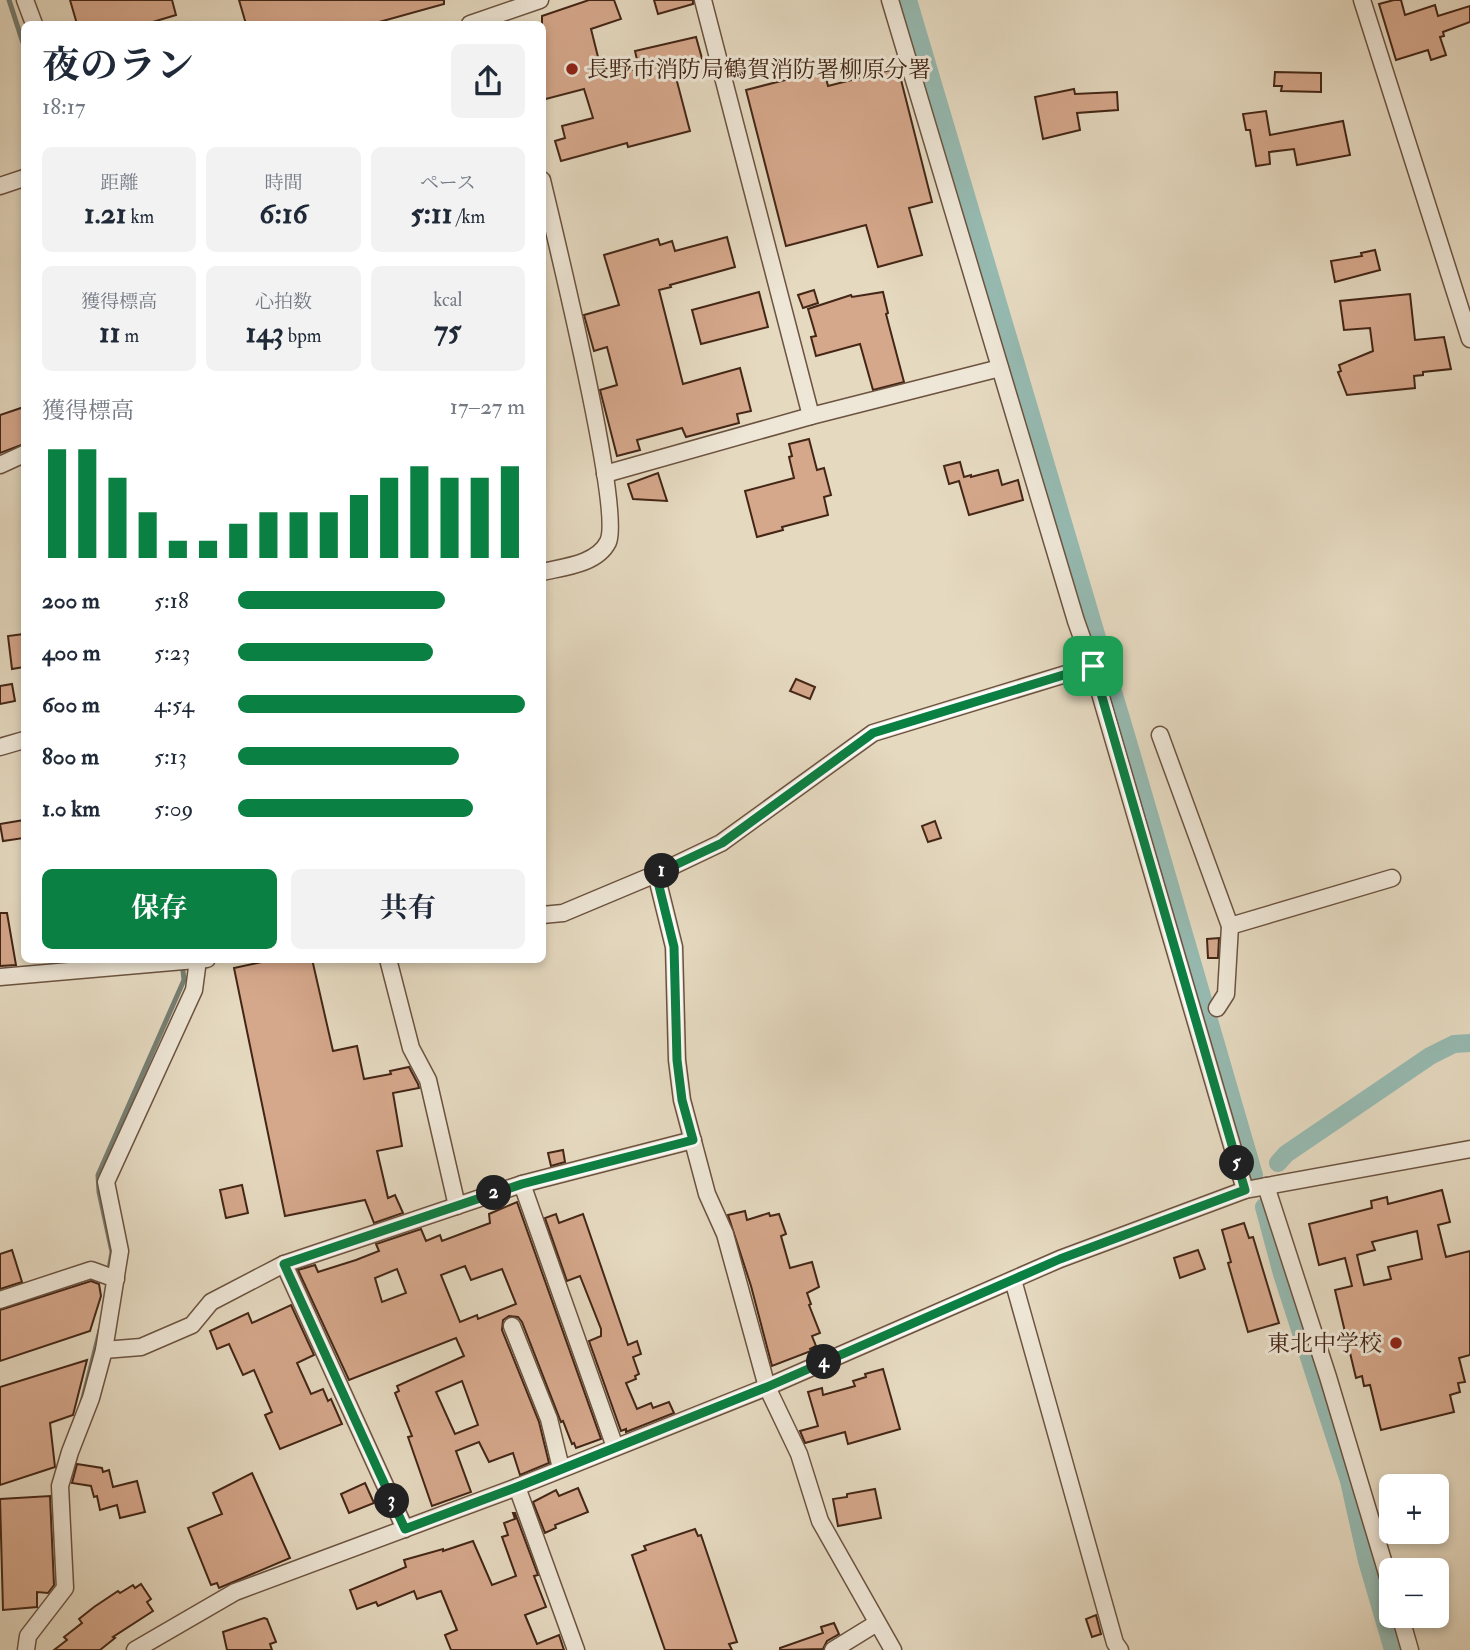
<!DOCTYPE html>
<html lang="ja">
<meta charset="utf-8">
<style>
:root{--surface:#fff;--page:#f2f2f3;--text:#1f2937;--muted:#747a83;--accent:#0b8043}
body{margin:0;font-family:"IM FELL Double Pica","Noto Serif JP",serif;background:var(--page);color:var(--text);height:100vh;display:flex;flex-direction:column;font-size:26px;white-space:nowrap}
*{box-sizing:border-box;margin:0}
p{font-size:23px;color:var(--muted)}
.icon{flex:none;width:38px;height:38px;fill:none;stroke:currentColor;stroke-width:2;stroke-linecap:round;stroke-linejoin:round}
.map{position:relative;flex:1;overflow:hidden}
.sheet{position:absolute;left:21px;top:21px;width:525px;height:942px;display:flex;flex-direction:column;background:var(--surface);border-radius:10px;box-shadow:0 4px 10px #0003}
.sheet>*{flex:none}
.tools{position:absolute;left:1379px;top:1474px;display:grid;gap:14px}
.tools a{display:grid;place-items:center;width:70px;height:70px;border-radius:10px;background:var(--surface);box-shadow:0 4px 10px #0003;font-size:35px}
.pin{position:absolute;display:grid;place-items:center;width:60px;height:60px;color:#fff;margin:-30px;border-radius:14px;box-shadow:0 4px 10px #0006}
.km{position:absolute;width:35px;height:35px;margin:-18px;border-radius:50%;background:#222;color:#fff;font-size:19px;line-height:35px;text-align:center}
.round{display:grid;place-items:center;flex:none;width:74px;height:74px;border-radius:10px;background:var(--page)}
.head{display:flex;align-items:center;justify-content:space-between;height:119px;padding:0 21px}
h1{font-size:38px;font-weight:700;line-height:52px}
.stats{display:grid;grid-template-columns:repeat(3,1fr);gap:10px;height:119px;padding:7px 21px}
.stats div{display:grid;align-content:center;border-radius:10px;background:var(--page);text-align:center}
.stats b{font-size:30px;font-weight:700}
.stats small{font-size:19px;font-weight:400}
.stats p{font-size:19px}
.chart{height:196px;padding:14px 21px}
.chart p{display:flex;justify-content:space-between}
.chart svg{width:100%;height:126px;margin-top:7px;stroke:var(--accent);stroke-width:6}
.button{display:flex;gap:14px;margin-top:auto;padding:14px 21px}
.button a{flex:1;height:80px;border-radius:10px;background:var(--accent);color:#fff;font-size:28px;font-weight:700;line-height:80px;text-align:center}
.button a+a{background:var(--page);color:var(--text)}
ul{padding:0 21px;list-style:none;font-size:23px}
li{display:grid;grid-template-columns:112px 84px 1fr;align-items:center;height:52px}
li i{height:18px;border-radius:9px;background:var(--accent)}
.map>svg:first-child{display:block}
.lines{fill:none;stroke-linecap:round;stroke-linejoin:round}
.stream{stroke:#757f73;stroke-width:5}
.canal{stroke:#96bab1;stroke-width:18}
.building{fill:#d5a78b;stroke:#432616;stroke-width:2;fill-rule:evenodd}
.minor-casing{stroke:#6c5340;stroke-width:19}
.minor{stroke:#eee6d6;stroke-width:16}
.route-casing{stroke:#fff;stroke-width:14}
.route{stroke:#0b8043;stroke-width:9}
.poi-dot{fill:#8f2418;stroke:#eee6d6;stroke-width:2.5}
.labels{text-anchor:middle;stroke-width:6;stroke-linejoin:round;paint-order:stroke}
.poi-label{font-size:23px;fill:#432616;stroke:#eee6d6;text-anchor:start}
</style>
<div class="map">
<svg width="1470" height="1650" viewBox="0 0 1470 1650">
<rect width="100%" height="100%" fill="#e5d9c0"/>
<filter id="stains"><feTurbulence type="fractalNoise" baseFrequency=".00286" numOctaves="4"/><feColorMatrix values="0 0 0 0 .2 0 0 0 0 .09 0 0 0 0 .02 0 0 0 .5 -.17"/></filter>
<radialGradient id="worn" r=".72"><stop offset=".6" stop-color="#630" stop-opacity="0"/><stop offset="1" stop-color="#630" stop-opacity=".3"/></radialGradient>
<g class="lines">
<!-- stream -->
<g class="stream">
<polyline points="9,0 24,46"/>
<polyline points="108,1275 112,1252 99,1192 98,1175 184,980 182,962"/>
<polyline points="82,1402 100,1330"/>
</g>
<!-- canal -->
<g class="canal">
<polyline points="908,0 1131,752 1254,1175"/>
<polyline points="1278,1163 1286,1154 1430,1056 1454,1044 1470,1043"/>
<polyline points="1264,1207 1282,1274 1349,1481 1367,1561 1393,1650"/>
</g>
</g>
<!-- building -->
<g class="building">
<polygon points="70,0 172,0 176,15 146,24 77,24"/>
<polygon points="239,0 444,0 444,4 372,24 246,24"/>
<polygon points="589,0 614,0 621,19 591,29 603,77 639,68 635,51 696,37 703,62 674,70 690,131 628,147 627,143 561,161 555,141 565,138 562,126 593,118 584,89 542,100 542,16"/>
<polygon points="654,0 693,0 693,4 658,14"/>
<polygon points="1394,0 1401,0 1405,15 1435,5 1438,16 1470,6 1470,22 1443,32 1444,36 1440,37 1446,55 1431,60 1428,50 1396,60 1379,4"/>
<polygon points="898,68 932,202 909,208 922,255 878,267 866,225 786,246 746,90 824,70 828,86"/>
<polygon points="1275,72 1321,73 1321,92 1281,91 1282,86 1274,86"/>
<polygon points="1074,89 1075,94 1117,92 1118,110 1077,113 1080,130 1043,139 1035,97"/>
<polygon points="1266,111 1270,135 1343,121 1350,155 1297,165 1294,149 1269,152 1270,164 1256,166 1250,130 1246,130 1243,114"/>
<polygon points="727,237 735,267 670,285 671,287 659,290 683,384 740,368 751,411 737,414 739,423 686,437 682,428 637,440 640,450 617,456 600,390 617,385 607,347 594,351 584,315 619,305 604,255 658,239 660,245 672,241 675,251"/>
<polygon points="1375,250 1380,270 1335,282 1331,261 1362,256 1361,253"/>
<polygon points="814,290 818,303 803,308 798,295"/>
<polygon points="759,292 768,327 701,344 692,310"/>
<polygon points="883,292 888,313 886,314 904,382 873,390 860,344 816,356 811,337 816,336 808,309 851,295 852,297"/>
<polygon points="1410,294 1415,340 1444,337 1451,369 1423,372 1423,375 1414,376 1415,388 1347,395 1338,372 1341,371 1339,365 1373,351 1370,328 1344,330 1340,301"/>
<polygon points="24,407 24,444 0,453 0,415"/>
<polygon points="809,439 817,470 824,468 831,495 824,497 828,515 782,527 783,530 757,537 745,491 794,478 789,457 792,456 789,444"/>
<polygon points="960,462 964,477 971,475 971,477 998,470 1002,485 1018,480 1023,500 969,515 959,481 949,484 944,466"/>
<polygon points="658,473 667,501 633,499 628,484"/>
<polygon points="24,634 24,667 12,669 8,636"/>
<polygon points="796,679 815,687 810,699 790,691"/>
<polygon points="12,684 15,701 0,704 0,686"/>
<polygon points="24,820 24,838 3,841 0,824"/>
<polygon points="935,821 941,838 928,842 922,826"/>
<polygon points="0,913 7,913 16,965 0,966"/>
<polygon points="1219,938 1218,958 1208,958 1207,939"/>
<polygon points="275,959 312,959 333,1051 357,1046 364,1079 391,1074 390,1071 409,1067 418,1084 419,1088 393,1093 402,1146 377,1151 388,1198 395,1195 403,1213 374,1223 365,1200 285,1216 234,968"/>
<polygon points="563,1150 565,1162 551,1166 548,1153"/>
<polygon points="242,1185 248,1213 226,1218 220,1190"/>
<path d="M1442 1190 1450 1222 1438 1225 1446 1257 1470 1251V1355L1459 1358 1465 1382 1458 1383 1460 1392 1450 1395 1454 1412 1381 1430 1370 1385 1364 1386 1362 1376 1356 1378 1335 1290 1352 1286 1345 1258 1319 1265 1309 1224 1372 1208 1371 1201 1387 1197 1388 1204ZM1417 1231 1422 1259 1388 1267 1391 1279 1364 1285 1357 1255 1375 1250 1372 1242Z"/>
<path d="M517 1202 601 1439 576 1448 574 1443 572 1444 563 1421 561 1422 522 1322 518 1317 509 1316 503 1320 502 1330 539 1422 549 1463 520 1475 513 1453 489 1462 479 1442 456 1451 471 1492 432 1506 408 1437 412 1436 395 1393 399 1391 397 1386 464 1356 456 1338 349 1380 298 1270 315 1265 318 1272 356 1260 379 1251 376 1244 421 1229 426 1241 440 1235 442 1241 490 1223 489 1214ZM465 1266 471 1280 502 1269 516 1304 478 1319 477 1315 460 1322 441 1275ZM397 1269 406 1293 382 1302 375 1278ZM462 1381 478 1425 455 1434 436 1392Z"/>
<polygon points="745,1211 747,1220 769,1213 770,1216 779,1214 786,1234 781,1236 790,1268 812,1262 819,1287 807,1293 811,1304 809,1305 820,1333 812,1336 816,1346 810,1349 811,1351 772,1366 751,1286 728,1215"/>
<polygon points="556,1214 559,1223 583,1214 628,1345 637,1341 641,1354 633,1357 639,1374 635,1376 636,1379 626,1383 637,1409 651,1403 653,1408 669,1402 674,1413 626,1432 626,1429 621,1431 589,1341 601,1336 601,1329 580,1276 567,1281 545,1218"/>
<polygon points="1244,1223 1249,1238 1253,1237 1279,1323 1248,1332 1228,1263 1231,1262 1222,1230"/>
<polygon points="12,1250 22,1282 0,1289 0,1254"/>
<polygon points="1198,1250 1205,1269 1180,1278 1174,1258"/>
<polygon points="91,1281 99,1284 101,1296 90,1331 0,1361 0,1310"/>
<polygon points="291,1305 314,1355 297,1363 311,1394 323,1389 328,1401 331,1399 342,1424 280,1449 265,1415 272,1412 254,1370 243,1375 229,1344 217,1349 210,1331 248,1313 252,1323"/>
<polygon points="87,1360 73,1415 50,1423 55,1467 0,1485 0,1387"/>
<polygon points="883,1369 900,1429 848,1444 845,1432 805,1443 800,1431 818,1426 808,1392 822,1388 823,1395 855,1386 853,1381 866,1377 865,1374"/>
<polygon points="77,1464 102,1468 103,1472 109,1470 113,1487 137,1481 145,1512 120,1518 117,1505 100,1510 97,1496 94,1497 91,1486 72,1483"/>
<polygon points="252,1473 290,1558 219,1588 217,1583 211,1585 188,1528 222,1514 213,1493"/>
<polygon points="365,1483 374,1503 349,1513 341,1494"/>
<polygon points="578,1488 588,1512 555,1525 556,1528 545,1533 533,1502 556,1490 559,1496"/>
<polygon points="875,1489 881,1518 838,1526 833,1499 847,1497 847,1494"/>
<polygon points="50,1496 54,1585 48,1593 37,1592 37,1607 3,1610 0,1499"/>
<polygon points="513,1513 515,1513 538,1575 534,1576 546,1607 525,1615 537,1644 559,1635 564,1650 451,1650 445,1635 457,1630 441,1591 417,1599 414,1591 378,1606 376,1602 357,1609 350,1590 406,1567 404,1560 443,1549 443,1551 473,1541 492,1585 516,1576 502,1537 508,1535 504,1523 515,1519"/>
<polygon points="695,1529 698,1536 701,1535 737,1642 729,1644 732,1650 665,1650 632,1555 646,1550 644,1546"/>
<polygon points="141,1584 151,1599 147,1602 153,1611 113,1637 115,1638 100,1650 54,1650 67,1640 64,1637 82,1623 79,1619 94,1607 118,1591 120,1593 133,1585 135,1588"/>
<polygon points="1096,1615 1101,1634 1092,1637 1086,1619"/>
<polygon points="264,1618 267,1619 276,1642 270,1644 272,1650 227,1650 223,1632"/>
<polygon points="834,1623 839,1634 827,1641 823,1649 780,1650 780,1648 823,1633 821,1627"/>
</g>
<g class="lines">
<defs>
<g id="minor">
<polyline points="25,0 34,24"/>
<polyline points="703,0 811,416"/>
<polyline points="890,0 1076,621 1092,666 1245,1190"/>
<polyline points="1362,0 1470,339"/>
<polyline points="470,24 540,0"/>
<path d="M542 180C554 231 623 511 608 542 597 564 564 567 542 572"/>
<polyline points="0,186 24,178"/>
<polyline points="0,465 24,454"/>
<polyline points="605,474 811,416 1000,368"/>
<polyline points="1160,735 1230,926 1226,994 1217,1008"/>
<polyline points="0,747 24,740"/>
<polyline points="656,874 674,947 677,1060 682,1100 707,1194 725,1234 767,1387 799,1454 820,1521 893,1650"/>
<polyline points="542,915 563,913 656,874 721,843 873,733 1092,666"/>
<polyline points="1230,926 1392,878"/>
<polyline points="388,959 411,1048 428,1080 457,1206"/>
<polyline points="0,977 207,959"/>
<polyline points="522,1184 693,1140"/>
<polyline points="1266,1186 1328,1377 1391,1587"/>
<polyline points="284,1264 405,1529"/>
<polyline points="1013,1280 1115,1643 1120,1650"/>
<polyline points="0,1300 91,1270 116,1279"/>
<polyline points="512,1326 549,1419 561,1468"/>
<polyline points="104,1350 141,1347 192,1325 211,1302 284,1264 522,1184 615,1447"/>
<polyline points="517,1487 576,1650"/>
<polyline points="1400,1615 1410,1650"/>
<polyline points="26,1650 28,1636 65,1588 60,1486 70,1452 91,1398 104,1350 120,1251 106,1182 194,990 198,960"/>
<polyline points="135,1650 235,1592 517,1487 767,1387 1060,1259 1245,1190 1470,1149"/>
<polyline points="833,1650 877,1623"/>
</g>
</defs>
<!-- minor casing -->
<use href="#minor" class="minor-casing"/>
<!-- minor -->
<use href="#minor" class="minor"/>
</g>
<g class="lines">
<defs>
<polygon id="route" points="1093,666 1245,1190 1060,1259 767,1387 517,1487 405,1529 284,1264 522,1184 693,1140 682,1100 677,1060 674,947 656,874 722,843 873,733"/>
</defs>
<!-- route casing -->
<use href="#route" class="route-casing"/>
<!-- route -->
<use href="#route" class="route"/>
</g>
<!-- markers -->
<g class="poi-dot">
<circle cx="572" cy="69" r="7"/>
<circle cx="1396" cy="1343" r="7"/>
</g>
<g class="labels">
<!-- poi labels -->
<g class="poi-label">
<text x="586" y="77">長野市消防局鶴賀消防署柳原分署</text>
<text x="1382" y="1351" text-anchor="end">東北中学校</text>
</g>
</g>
<rect width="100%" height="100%" filter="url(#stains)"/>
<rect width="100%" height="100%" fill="url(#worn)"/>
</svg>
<div class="tools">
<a>+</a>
<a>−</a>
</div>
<div class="pin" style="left:1093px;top:666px;background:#1e9e55"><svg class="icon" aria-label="arrive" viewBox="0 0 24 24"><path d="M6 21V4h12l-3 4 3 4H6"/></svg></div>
<b class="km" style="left:662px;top:871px">1</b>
<b class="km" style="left:494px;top:1193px">2</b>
<b class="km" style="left:392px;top:1501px">3</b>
<b class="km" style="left:824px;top:1362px">4</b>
<b class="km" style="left:1237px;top:1163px">5</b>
<section class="sheet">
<div class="head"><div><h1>夜のラン</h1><p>18:17</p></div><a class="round"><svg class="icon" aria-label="share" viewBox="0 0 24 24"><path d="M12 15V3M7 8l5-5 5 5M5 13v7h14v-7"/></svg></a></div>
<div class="stats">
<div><p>距離</p><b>1.21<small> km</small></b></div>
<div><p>時間</p><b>6:16</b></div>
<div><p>ペース</p><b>5:11<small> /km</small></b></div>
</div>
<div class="stats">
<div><p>獲得標高</p><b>11<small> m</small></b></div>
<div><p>心拍数</p><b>143<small> bpm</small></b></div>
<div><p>kcal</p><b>75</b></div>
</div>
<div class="chart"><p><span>獲得標高</span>17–27 m</p>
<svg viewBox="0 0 160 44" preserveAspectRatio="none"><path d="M5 44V6M15 44V6M25 44V16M35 44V28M45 44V38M55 44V38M65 44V32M75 44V28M85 44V28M95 44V28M105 44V22M115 44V16M125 44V12M135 44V16M145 44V16M155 44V12"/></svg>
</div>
<ul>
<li><b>200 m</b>5:18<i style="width:72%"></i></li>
<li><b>400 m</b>5:23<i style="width:68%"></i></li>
<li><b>600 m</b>4:54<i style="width:100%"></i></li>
<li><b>800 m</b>5:13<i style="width:77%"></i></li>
<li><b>1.0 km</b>5:09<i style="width:82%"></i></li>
</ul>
<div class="button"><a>保存</a><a>共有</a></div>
</section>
</div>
